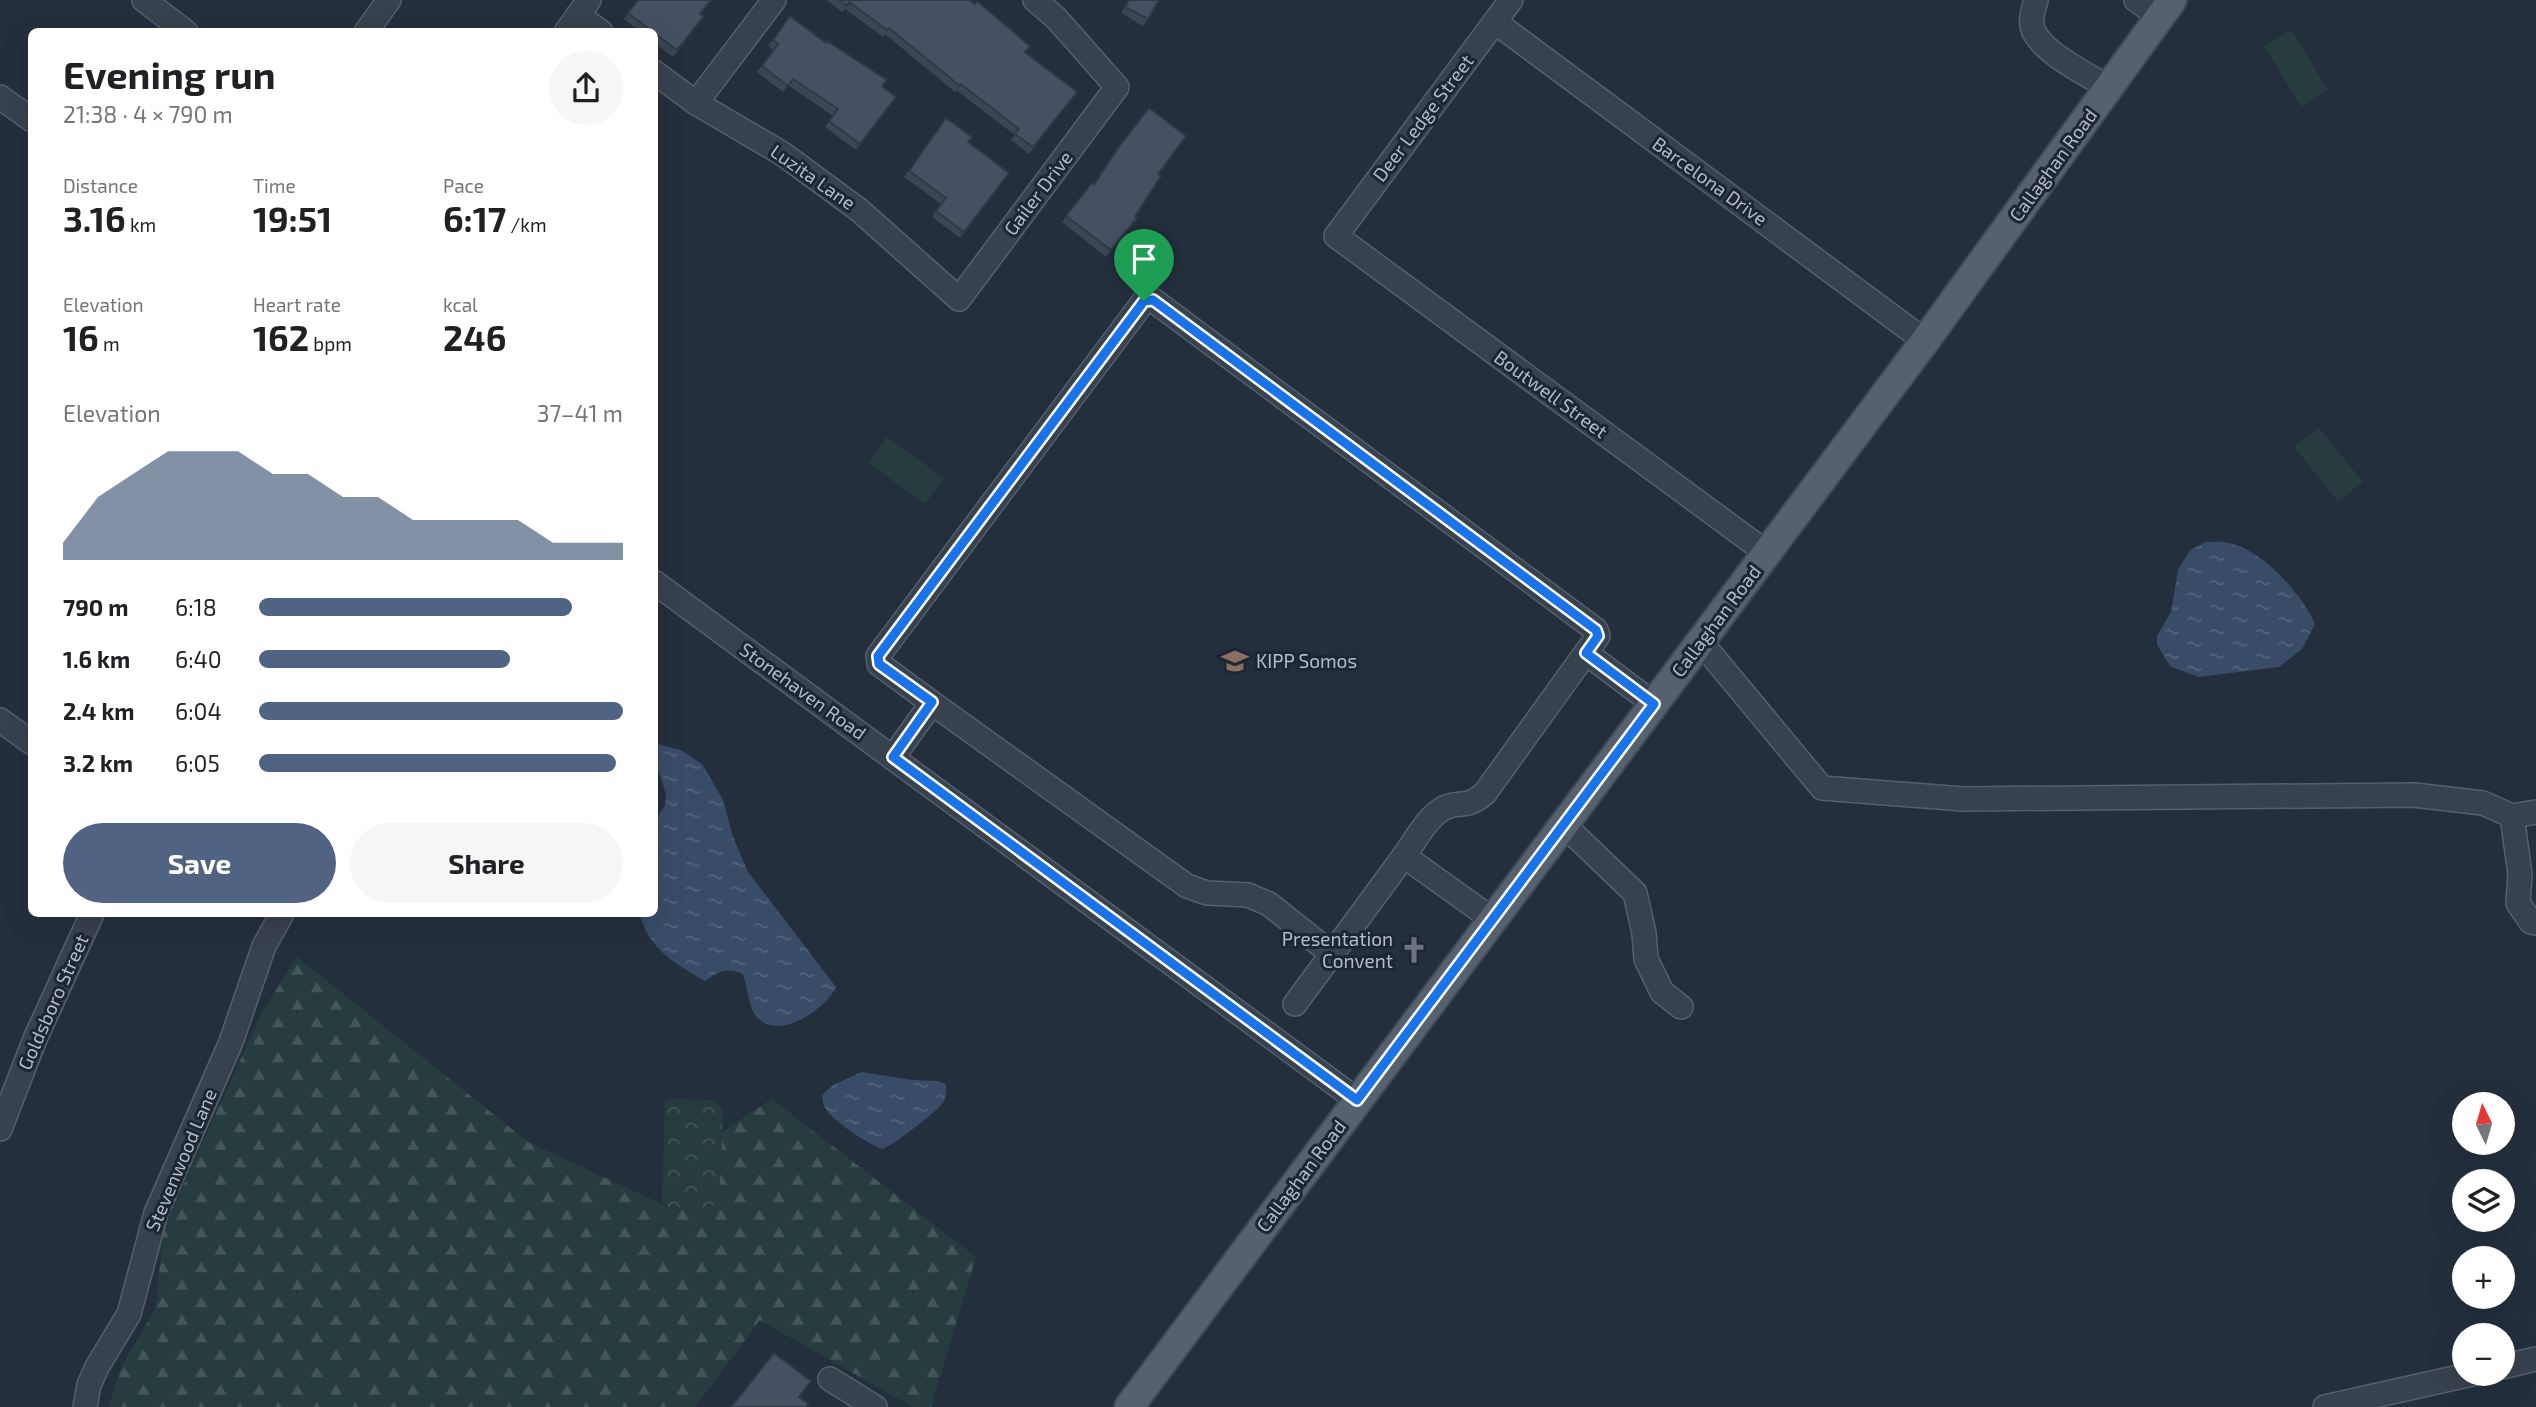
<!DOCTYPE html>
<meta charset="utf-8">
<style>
:root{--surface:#fff;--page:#f6f6f6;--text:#202124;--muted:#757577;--accent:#506383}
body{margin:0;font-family:"Exo 2",sans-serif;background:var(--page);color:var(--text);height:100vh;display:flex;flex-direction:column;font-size:26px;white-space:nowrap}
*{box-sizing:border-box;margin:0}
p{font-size:23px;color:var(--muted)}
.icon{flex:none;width:38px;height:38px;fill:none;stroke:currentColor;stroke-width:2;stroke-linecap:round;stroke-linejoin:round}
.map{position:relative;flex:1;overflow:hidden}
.sheet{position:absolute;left:28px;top:28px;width:630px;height:889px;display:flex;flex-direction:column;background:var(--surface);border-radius:10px;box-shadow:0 7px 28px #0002}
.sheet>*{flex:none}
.needle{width:46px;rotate:355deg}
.buttons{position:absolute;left:2452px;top:1092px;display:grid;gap:14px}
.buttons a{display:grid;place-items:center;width:63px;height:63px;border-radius:50%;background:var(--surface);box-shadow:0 7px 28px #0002;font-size:35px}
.pin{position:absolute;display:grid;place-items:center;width:60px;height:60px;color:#fff;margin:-72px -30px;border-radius:50% 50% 50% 0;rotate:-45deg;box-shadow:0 0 7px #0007}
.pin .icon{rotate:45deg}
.round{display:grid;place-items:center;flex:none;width:74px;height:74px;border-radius:37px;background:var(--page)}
.overview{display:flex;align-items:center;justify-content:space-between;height:119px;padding:0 35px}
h1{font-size:38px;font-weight:700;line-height:52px}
.figures{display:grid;grid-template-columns:repeat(3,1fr);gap:10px;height:119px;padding:7px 35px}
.figures div{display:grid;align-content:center}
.figures b{font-size:35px;font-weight:700}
.figures small{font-size:19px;font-weight:400}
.figures p{font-size:19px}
.chart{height:196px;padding:14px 35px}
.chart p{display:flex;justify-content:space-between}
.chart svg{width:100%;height:126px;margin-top:7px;fill:var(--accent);opacity:.7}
.primary-button{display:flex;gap:14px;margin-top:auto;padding:14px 35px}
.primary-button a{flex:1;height:80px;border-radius:42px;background:var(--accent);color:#fff;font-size:28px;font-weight:700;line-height:80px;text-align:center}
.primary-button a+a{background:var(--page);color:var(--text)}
ul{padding:0 35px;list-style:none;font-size:23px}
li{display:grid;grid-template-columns:112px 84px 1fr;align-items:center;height:52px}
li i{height:18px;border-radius:9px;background:var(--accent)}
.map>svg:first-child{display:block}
.green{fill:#263c3f}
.forest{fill:url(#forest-firs)}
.park{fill:url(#park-crowns)}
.water{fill:url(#water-ripples)}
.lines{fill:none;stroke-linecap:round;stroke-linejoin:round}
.minor-casing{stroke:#565f6c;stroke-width:26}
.major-casing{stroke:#414a57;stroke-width:32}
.minor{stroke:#38414e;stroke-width:23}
.major{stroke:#56606e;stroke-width:28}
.wall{fill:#3b4654}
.building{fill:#455162;stroke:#303945;stroke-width:2}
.route-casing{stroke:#fff;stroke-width:14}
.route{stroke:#1a73e8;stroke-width:9}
.labels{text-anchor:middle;stroke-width:6;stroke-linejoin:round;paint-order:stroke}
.street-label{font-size:19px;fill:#b4bcc9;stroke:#1d2633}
.poi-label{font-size:19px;fill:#b4bcc9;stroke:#1d2633;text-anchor:start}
</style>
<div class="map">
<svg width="2536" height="1407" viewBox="0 0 2536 1407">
<defs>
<pattern id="forest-firs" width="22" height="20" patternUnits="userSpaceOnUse" patternTransform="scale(1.75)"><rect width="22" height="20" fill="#263c3f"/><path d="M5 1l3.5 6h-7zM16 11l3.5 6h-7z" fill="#435659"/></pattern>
<pattern id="park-crowns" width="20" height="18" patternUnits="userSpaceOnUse" patternTransform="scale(1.75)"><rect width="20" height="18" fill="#263c3f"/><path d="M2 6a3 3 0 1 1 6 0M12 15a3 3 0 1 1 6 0" fill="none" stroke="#435659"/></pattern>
<pattern id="water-ripples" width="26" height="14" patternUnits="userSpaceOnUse" patternTransform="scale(1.75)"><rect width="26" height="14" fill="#394c67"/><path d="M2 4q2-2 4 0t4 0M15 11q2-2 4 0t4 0" fill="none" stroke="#53647b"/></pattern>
</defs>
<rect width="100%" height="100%" fill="#242f3e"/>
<!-- green -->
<g class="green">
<polygon points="2292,30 2328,90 2301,107 2264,46"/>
<polygon points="2318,427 2363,482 2338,501 2294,447"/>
<polygon points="887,437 944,478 925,504 868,463"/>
</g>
<!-- forest -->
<polygon class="forest" points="297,957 528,1142 668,1207 708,1209 719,1201 722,1132 772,1099 976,1257 931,1407 913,1407 760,1320 695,1407 108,1407 121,1368 155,1309 164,1228 262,1012"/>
<!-- park -->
<polygon class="park" points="675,1099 713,1100 723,1110 719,1201 708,1209 668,1207 662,1202 665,1102"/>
<!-- water -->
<g class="water">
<path d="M2206 542C2213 542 2221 541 2228 543 2262 549 2302 594 2315 624L2302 649 2279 667 2199 677 2171 667 2157 645V636L2171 612 2178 570 2190 550Z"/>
<path d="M658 744 681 750 703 765 723 800 733 837 748 872 836 987C826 1009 777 1043 756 1016 750 1009 746 984 743 974 726 967 720 971 705 981 676 964 648 949 640 914H654L655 821 665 805 666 794 655 761Z"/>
<path d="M862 1072 912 1080 938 1081 946 1084C947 1091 946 1099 941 1105 930 1117 898 1141 883 1149 867 1144 838 1124 827 1111 823 1106 823 1101 822 1095L833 1085Z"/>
</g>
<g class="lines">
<defs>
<g id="minor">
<polyline points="144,0 186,32"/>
<polyline points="1511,0 1336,236 1767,553"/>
<path d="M2036 0C2033 11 2029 21 2034 32 2046 55 2087 74 2109 88"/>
<polyline points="2136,0 2160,17"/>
<polyline points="578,15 601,32"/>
<polyline points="1495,22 1925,341"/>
<polyline points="366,32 389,0"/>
<polyline points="566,32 589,0"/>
<polyline points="654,72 696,103 783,154 859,210 959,299 1117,87 1056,18 1035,0"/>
<polyline points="0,97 32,120"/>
<polyline points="696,103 774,0"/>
<polyline points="654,582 1357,1100"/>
<polyline points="1700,641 1822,788 1963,799 2414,795 2483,803 2512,816 2536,812"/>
<polyline points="1586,653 1654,704"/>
<path d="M932 703 879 664 878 656 1144 301 1153 300 1596 630 1598 636 1485 793C1466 810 1459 800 1444 808 1427 817 1415 841 1404 856"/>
<polyline points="0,720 32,743"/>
<polyline points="893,757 932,703 1187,886 1207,893 1248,895 1269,904 1332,954 1404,856 1492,919"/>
<polyline points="2512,816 2520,874 2518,903 2531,922 2536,923"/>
<polyline points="1563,824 1635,893 1644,933 1646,959 1662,992 1681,1007"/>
<polyline points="1295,1004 1332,954"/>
<polyline points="0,1129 35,1039 92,914"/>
<polyline points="2502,1367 2536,1359"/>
<polyline points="830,1379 875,1407"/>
<polyline points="85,1407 89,1385 97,1367 129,1314 156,1213 231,1042 264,946 282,914"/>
<polyline points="2325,1407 2472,1374"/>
</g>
<polyline id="major" points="1129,1407 1925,341 2172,0"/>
</defs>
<!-- minor casing -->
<use href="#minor" class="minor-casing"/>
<!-- major casing -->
<use href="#major" class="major-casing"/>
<!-- minor -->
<use href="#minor" class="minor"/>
<!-- major -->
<use href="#major" class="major"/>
</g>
<!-- wall -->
<g class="wall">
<polygon points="638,0 712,0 700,14 704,16 673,57 654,43 654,32 640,32 624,19"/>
<polygon points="827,0 969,0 1025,52 1077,92 1029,154 1011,140 1015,135 957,91 955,92 885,34 883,37 845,9 842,12"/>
<polygon points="1128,0 1159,0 1143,26 1121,13"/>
<polygon points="790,16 896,97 856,150 825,127 833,116 788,85 783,92 757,72 773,50 768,46"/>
<polygon points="946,118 968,142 1009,173 960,238 932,217 941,204 904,177"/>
<polygon points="1158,174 1135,216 1106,257 1062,222 1094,184"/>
</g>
<!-- building -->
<g class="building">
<polygon points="638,0 711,0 700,14 704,16 677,50 654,33 654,32 653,32 628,13"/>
<polygon points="840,0 969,0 975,4 977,1 1030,46 1025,52 1077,92 1033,147 1015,134 1019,129 961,84 960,86 889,28 887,30 849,2 847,6"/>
<polygon points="1129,0 1159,0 1148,19 1125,7"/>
<polygon points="790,16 826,43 827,41 887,80 882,86 896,97 860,144 829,121 838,109 793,79 788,86 762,66 778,44 773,40"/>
<polygon points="1149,108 1186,136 1158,174 1161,176 1135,216 1137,218 1111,250 1066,216 1092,183 1094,185 1118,148"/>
<polygon points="946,118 972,137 968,142 1009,173 964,232 936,211 946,198 909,171"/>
<polygon points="774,1353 811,1381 799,1397 809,1404 806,1407 731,1407"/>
</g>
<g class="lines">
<defs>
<polygon id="route" points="1153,300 1596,630 1598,636 1586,653 1654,704 1357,1100 893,757 932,702 879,664 878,656 1144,301"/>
</defs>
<!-- route casing -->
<use href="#route" class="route-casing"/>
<!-- route -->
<use href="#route" class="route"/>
</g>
<!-- icons -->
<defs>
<symbol id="school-bare" viewBox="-9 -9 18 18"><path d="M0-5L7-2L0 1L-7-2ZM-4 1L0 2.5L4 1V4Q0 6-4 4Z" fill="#8d6e63" stroke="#1d2633" stroke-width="2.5" paint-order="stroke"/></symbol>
<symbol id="church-bare" viewBox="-9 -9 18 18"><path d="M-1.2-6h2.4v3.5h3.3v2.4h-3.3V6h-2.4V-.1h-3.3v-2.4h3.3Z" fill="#6b7280" stroke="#1d2633" stroke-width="2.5" paint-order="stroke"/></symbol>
</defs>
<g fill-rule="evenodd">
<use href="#school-bare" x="1216" y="642" width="38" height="38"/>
<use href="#church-bare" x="1395" y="931" width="38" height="38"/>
</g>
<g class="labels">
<!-- street labels -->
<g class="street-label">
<text transform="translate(1423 118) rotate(-53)" y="7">Deer Ledge Street</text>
<text transform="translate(2053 165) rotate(-54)" y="7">Callaghan Road</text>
<text transform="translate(813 177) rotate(35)" y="7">Luzita Lane</text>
<text transform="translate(1710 181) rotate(36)" y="7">Barcelona Drive</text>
<text transform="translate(1038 193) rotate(-53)" y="7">Gailer Drive</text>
<text transform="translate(1551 394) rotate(36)" y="7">Boutwell Street</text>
<text transform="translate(1716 621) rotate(-53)" y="7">Callaghan Road</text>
<text transform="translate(803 691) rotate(36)" y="7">Stonehaven Road</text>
<text transform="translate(53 1002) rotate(-66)" y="7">Goldsboro Street</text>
<text transform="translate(181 1160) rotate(-67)" y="7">Stevenwood Lane</text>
<text transform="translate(1301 1176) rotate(-53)" y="7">Callaghan Road</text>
</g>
<!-- poi labels -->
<g class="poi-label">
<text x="1256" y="668">KIPP Somos</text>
<text x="1393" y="946" text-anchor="end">Presentation<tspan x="1393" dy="22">Convent</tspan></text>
</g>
</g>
</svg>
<div class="buttons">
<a><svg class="needle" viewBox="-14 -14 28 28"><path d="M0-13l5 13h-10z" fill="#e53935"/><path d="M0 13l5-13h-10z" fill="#757577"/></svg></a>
<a><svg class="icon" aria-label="layers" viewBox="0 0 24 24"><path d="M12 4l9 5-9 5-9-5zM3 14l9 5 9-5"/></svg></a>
<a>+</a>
<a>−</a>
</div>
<div class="pin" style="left:1144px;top:301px;background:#1e9e55"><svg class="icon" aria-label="arrive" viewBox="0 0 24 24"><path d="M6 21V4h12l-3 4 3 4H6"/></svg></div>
<section class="sheet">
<div class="overview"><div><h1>Evening run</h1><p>21:38 · 4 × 790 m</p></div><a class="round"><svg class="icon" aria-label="share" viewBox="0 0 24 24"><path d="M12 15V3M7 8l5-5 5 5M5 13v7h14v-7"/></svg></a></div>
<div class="figures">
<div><p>Distance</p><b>3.16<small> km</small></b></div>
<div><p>Time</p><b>19:51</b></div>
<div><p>Pace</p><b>6:17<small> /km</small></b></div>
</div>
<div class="figures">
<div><p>Elevation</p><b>16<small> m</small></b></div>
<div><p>Heart rate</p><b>162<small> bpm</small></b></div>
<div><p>kcal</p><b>246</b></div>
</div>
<div class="chart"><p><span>Elevation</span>37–41 m</p>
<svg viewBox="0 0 160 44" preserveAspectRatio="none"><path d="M0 44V38L10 22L20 14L30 6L40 6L50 6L60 14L70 14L80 22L90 22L100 30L110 30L120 30L130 30L140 38L150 38L160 38V44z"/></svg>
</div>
<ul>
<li><b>790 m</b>6:18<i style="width:86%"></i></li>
<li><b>1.6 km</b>6:40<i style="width:69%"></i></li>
<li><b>2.4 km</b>6:04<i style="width:100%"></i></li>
<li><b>3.2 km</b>6:05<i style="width:98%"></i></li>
</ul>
<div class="primary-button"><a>Save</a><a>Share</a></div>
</section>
</div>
